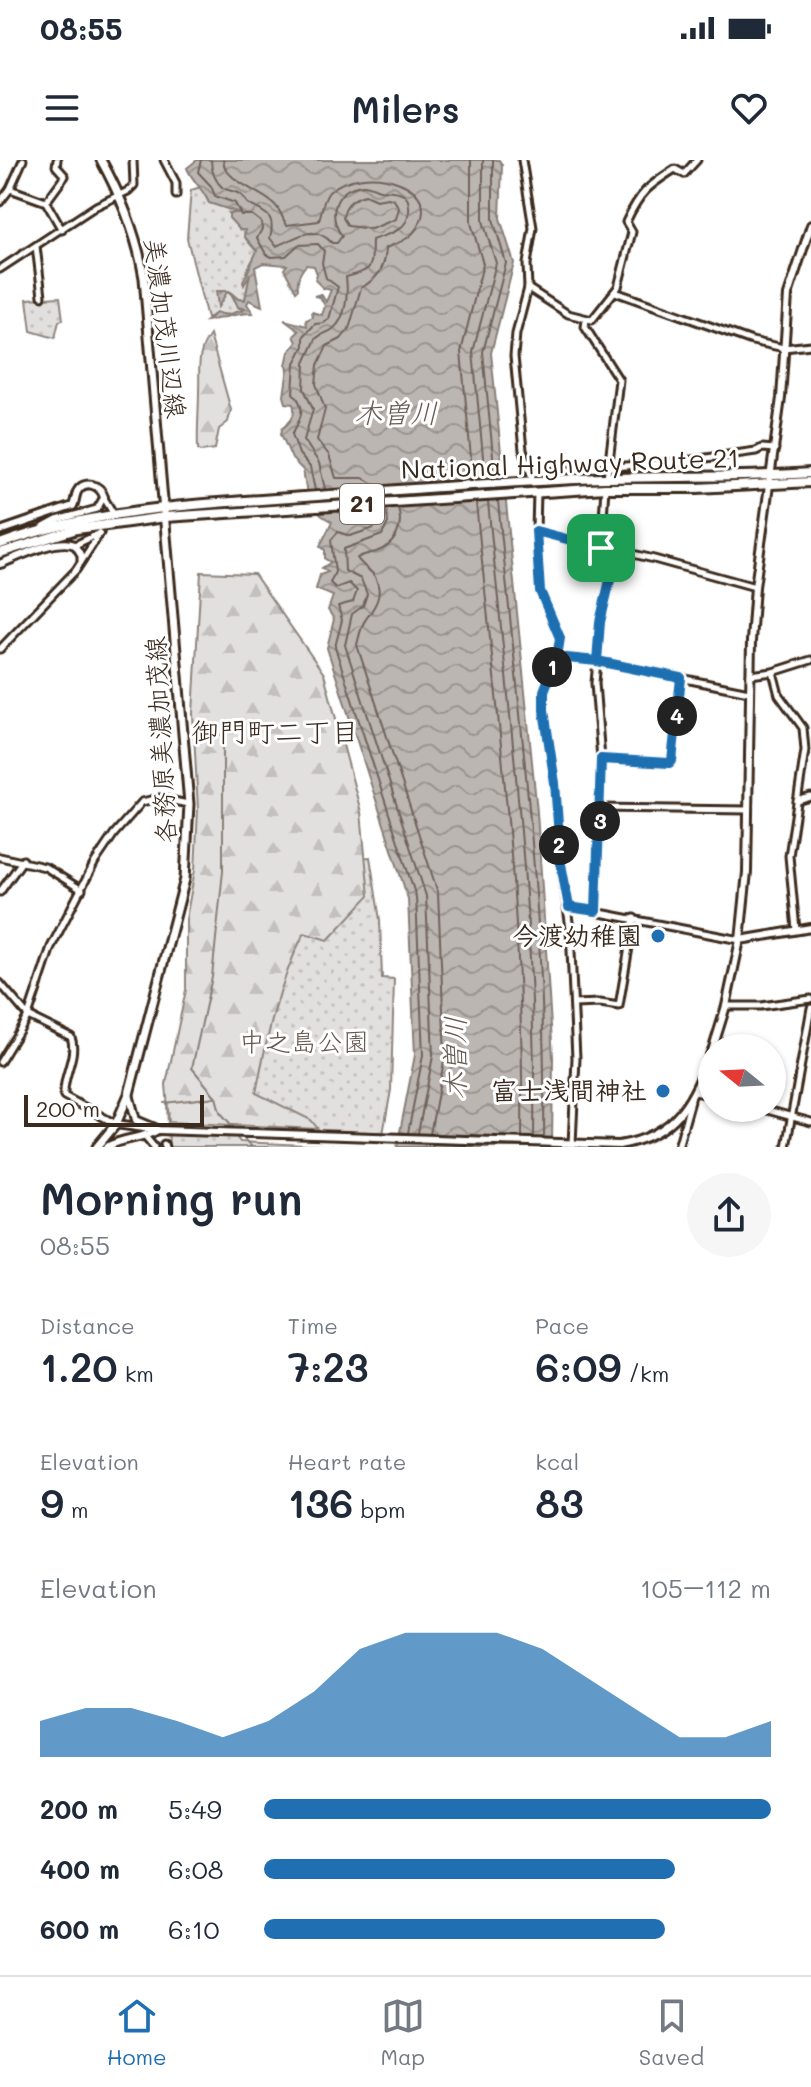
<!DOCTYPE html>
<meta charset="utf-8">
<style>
:root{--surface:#fff;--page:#f6f6f7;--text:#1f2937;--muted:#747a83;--line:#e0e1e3;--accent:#1f6fb2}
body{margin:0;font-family:Mali,"Klee One",sans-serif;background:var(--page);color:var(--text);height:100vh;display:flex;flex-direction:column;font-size:30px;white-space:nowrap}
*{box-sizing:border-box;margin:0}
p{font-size:26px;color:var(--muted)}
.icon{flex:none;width:44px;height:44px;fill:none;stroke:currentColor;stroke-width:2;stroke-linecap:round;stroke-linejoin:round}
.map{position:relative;height:987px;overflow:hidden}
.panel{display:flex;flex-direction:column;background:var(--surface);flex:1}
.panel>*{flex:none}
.needle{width:52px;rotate:288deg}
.buttons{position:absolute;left:698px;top:874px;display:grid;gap:16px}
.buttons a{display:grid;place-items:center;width:88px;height:88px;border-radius:50%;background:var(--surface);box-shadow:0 2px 6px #0004;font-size:40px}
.scale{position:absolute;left:24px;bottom:20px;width:180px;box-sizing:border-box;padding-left:8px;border:4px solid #3b2a1e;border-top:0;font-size:22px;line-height:28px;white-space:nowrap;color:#3b2a1e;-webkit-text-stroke:6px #fff;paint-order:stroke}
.pin{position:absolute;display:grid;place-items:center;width:68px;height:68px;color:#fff;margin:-34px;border-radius:16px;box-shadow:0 4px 12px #0006}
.km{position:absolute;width:40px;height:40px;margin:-20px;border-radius:50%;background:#222;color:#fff;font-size:22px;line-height:40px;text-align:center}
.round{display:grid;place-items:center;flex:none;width:84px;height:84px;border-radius:42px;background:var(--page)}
.summary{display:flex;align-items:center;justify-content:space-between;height:136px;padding:0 40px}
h1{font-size:44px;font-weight:600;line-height:60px}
.figures{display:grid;grid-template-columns:repeat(3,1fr);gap:12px;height:136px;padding:8px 40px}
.figures div{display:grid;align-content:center}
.figures b{font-size:40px;font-weight:600}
.figures small{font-size:22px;font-weight:400}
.figures p{font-size:22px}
.chart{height:224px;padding:16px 40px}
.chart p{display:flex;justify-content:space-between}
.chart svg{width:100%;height:144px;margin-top:8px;fill:var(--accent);opacity:.7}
ul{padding:0 40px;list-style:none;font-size:26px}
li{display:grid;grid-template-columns:128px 96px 1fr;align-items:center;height:60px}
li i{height:20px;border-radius:10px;background:var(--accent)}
.status{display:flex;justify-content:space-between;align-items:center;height:56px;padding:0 40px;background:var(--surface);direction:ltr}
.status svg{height:22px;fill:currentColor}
header{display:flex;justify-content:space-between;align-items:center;height:104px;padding:0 40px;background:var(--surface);font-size:36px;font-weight:600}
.dock{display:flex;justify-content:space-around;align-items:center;height:112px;border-top:2px solid var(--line);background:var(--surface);font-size:22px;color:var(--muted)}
.dock a{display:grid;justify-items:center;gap:4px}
.dock .selected{color:var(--accent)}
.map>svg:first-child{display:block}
.grass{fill:url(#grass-dots);stroke:#8e857e;stroke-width:2}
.forest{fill:url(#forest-firs);stroke:#8e857e;stroke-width:2}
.water{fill:url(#water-waves);stroke:#887e77;stroke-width:2}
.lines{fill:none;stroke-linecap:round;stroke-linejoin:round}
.shore{stroke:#6f625a;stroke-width:2}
.stream{stroke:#887e77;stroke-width:2}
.minor-casing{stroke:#3b2a1e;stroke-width:11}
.tertiary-casing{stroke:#3b2a1e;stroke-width:12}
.secondary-casing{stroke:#3b2a1e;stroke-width:13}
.trunk-casing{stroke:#3b2a1e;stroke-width:14}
.minor{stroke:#fff;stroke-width:5}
.tertiary{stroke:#fff;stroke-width:6}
.secondary{stroke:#fff;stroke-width:7}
.trunk{stroke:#fff;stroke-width:8}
.route-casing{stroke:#fff;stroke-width:16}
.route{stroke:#1f6fb2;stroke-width:10}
.poi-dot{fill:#1f6fb2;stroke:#fff;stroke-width:3}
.labels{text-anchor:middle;stroke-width:6;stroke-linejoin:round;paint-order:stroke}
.shield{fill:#fff;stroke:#766a62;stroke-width:2}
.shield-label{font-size:24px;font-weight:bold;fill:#3b2a1e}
.street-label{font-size:26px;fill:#3b2a1e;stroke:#fff}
.poi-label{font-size:26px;font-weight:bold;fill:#3b2a1e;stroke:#fff;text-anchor:end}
.park-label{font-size:26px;fill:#65584e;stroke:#fff}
.water-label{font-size:28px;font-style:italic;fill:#685b52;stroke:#fff}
.neighbourhood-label{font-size:28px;fill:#3b2a1e;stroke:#fff}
</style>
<div class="status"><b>08:55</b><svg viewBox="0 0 49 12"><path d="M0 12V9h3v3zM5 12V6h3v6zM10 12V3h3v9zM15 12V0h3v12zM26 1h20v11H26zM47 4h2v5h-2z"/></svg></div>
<header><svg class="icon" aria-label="menu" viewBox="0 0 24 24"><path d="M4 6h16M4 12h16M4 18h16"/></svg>Milers<svg class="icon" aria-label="heart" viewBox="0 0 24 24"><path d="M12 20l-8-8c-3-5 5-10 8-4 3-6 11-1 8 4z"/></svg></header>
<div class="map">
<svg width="811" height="987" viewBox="0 0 811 987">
<defs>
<pattern id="grass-dots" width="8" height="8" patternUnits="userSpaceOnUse" patternTransform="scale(2)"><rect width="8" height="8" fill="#e2e0de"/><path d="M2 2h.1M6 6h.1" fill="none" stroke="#c3c0be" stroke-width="1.8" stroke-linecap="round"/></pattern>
<pattern id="forest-firs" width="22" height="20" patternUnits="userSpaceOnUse" patternTransform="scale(2)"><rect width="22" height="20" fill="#e2e0de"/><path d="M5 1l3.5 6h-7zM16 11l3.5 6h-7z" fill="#c3c0be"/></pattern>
<pattern id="water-waves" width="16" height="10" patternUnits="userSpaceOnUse" patternTransform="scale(2)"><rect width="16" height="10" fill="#bcb6b3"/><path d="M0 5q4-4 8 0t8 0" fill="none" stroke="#9a9491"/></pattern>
</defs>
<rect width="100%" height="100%" fill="#fff"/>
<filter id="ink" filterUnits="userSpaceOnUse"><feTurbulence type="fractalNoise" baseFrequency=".0125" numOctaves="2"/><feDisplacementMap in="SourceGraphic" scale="16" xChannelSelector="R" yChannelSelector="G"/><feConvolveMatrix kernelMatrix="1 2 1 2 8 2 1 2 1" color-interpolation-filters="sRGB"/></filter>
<g filter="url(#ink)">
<!-- grass -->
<g class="grass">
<polygon points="201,27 209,43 241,53 234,54 236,65 244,70 246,79 257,92 246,112 250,114 245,139 238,139 230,132 239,148 246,149 227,155 218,153 207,158 187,78 191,30"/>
<polygon points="60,137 63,160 59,161 55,178 31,171 27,139"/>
<polygon points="370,697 380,760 382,818 394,819 391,930 383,974 239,969 231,968 221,956 240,982 350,987 169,987 167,944 214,939 342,699"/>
</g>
<!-- forest -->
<g class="forest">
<path d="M210 175 231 250 228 262 219 269 215 289 201 291 198 289C197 269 199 250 199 231 200 208 196 194 210 175Z"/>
<path d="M201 412 254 414 324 514 361 652 369 736 328 780 304 773C278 825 267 876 256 933L311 960 318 969 169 962 166 924 186 830V759L195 710 198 649 193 554Z"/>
</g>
<!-- water -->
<path class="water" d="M197 0H499L502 5 500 58 514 103 491 193 537 652 553 897 552 987H397L415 895 408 739 327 488 334 459 328 450 333 436 316 429 320 415 328 412 322 408 331 402 325 399V390L320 386 332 362 321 355 308 340 303 310 292 299 281 274 282 269C290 263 297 255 293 244L286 243 284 236 288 208 286 205 289 192 297 182 294 176 299 171 284 160 307 166 306 160 313 157 312 152 322 155 325 146 320 137 314 136 321 134 326 142 331 130 323 128 315 120 317 114 314 106 306 105C299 114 297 118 298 129L296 131 284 109 287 105 263 103 255 107 262 146 249 140 247 144 253 153C236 153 221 159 206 161L216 153 227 155 246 149 238 147 232 134 227 132 218 147 216 131H229L238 139 245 140 250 114 244 125 243 122 257 91 244 76 245 70H240L229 58V53H240L209 43C204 30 193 22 187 8Z"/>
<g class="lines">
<!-- shore -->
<g class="shore">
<path d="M201 0 198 12 211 26 215 36 235 43 241 55H252L261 62 262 69 257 78 266 94 272 97 286 96 298 85 318 84 324 91 322 103 326 118 338 127 329 159 324 163 315 164 304 176V186L295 203 293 233C307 247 301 259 292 274L299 294 310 307 315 330"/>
<path d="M211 0C211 10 215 21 223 28 228 31 236 31 241 35 244 38 246 43 250 45 266 54 276 54 270 78L276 86C296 79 312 62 332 83H337L342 76C327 55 334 29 362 25 370 24 374 29 380 30 395 31 411 29 409 52 407 72 387 74 372 80 371 106 376 110 346 117 348 132 347 158 333 169 327 174 321 173 316 179L305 203 304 229 313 249 304 280 319 303 325 329"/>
<path d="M223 0C224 21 261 31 274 44 281 50 282 59 287 65L319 61C322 51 322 41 329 32 362 0 453 25 413 73 406 82 395 83 386 88 385 109 378 118 361 128L349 169 341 179 327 186 318 205 316 224 325 249 317 280 329 295 336 318H363L377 326"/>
<polyline points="471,0 471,63 483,104 461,192 473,319"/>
<polyline points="483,0 483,61 496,103 473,192 485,318"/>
<polyline points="493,0 493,59 506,103 483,192 495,317"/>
<path d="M365 35 376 40 388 38 394 40 399 48 396 59 371 69 348 66 343 58C344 45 353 38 365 35Z"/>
<path d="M498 341C519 552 547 765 544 978"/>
<path d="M488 342C509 553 537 765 534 977"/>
<path d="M476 343C497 553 525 765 522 977"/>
<polyline points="386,348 388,363 382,375 344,389 345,411 361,419 367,434 363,446 352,454 345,485 426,736 433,896 418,973"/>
<path d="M398 348C404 367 396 385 376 392 368 394 364 394 357 398 361 405 370 409 375 417 384 435 375 446 366 459 361 465 359 477 357 485L438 733 445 896 430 974"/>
<polyline points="373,349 379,359 374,368 350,376 338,372 331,380 335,412 330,423 336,428 349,423 357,431 353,442 338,446 342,460 335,487 416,737 423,895 408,973"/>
</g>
<!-- stream -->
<g class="stream">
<polyline points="198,575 223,575 223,711 212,817 192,908 216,937"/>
<polyline points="164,943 216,937 220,952 235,969"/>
<polyline points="239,974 252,987"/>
</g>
<defs>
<g id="minor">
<polyline points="164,0 176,23 176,35"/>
<polyline points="522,0 533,68 527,104 528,128 516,174 514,196 523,290 533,321"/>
<polyline points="10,29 23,0"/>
<polyline points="0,42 10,29 46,42 62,70"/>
<polyline points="46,42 65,16 56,6 57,0"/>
<polyline points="36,86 42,136"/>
<polyline points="0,109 96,46 128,31 134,25 133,0"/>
<path d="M528 128 568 154 592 160 618 127 632 72 626 62C640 32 648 26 675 9L684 14 697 0"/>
<polyline points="615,132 752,181 784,188 811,185"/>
<polyline points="586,160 585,167 619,220 607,318"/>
<polyline points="532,313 678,302 756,291 762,288 775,289"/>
<polyline points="537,332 536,371 540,431 560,478 557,497 544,531 544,550 555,623 561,704 570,769 576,898 572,984"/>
<polyline points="104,338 113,353"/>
<polyline points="44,367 57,360 97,349 104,337"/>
<polyline points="536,371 654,399 755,427"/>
<polyline points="601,388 605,328"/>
<polyline points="81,400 81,395 75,385 100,373"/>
<polyline points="0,489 76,410 100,373"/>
<polyline points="557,497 597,501 749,532"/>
<polyline points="773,512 779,535 803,568 805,590 789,696 796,770"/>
<polyline points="750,515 773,512 811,500"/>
<polyline points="601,599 669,603 672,601 681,518"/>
<polyline points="797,641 811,637"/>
<polyline points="598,648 748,650"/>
<polyline points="0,697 45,707 82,730"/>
<polyline points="0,732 23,700"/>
<polyline points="569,747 740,780"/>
<polyline points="596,751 601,599 595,523 597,501 600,462 617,391"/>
<path d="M0 823 28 856 71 877C78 896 62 916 64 936L116 964"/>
<polyline points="574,844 600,843 619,846 634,758"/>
<polyline points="726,846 761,846 811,839"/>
<polyline points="0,902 28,856 51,787 95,702 114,674 142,642 159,638 188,644"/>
<polyline points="695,932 712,936"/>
<polyline points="760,948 811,962"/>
<polyline points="144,975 154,987"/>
<polyline points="164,984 165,987"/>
<polyline points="678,987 691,941"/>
<polyline points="786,987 811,848"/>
</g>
<g id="tertiary">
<path d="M0 371 73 346C75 342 75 337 77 332 84 319 100 324 104 337"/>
<path d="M0 404C18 397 57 377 75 385"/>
<polyline points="740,780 811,768"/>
<polyline points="713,888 726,846 740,780 747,712 751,481 755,427 781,238 788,135 811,65"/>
<polyline points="129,934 136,960 155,968"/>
<path d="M116 964 158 970 619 985C678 975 692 941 712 890"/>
<path d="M107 987C123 977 144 979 158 970"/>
</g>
<path id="secondary" d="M97 987 116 964 129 934 185 719 189 644 144 118C137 75 122 38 101 0"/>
<g id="trunk">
<path d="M0 384C98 348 200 344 304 337 404 330 505 321 605 318 674 316 742 318 811 313"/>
<polyline points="0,393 77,369 165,357 605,328 697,328 811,322"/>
</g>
</defs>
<!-- minor casing -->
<use href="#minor" class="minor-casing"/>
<!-- tertiary casing -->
<use href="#tertiary" class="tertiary-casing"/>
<!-- secondary casing -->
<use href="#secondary" class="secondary-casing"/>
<!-- trunk casing -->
<use href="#trunk" class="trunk-casing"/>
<!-- minor -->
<use href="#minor" class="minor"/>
<!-- tertiary -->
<use href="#tertiary" class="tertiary"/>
<!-- secondary -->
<use href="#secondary" class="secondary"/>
<!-- trunk -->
<use href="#trunk" class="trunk"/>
</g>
</g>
<g class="lines" filter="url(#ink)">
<defs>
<polyline id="route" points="601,388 617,391 600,462 597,501 557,497 544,531 544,550 555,623 561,704 569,747 596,751 601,599 669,603 672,601 681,518 597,501 557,497 560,478 540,431 536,371 601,388"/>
</defs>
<!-- route casing -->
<use href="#route" class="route-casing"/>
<!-- route -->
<use href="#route" class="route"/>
</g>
<!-- markers -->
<g class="poi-dot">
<circle cx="658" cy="776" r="8"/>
<circle cx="663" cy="931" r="8"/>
</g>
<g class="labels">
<!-- shield labels -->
<rect class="shield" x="340" y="324" width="44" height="40" rx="6"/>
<g class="shield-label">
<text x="362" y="352">21</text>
</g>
<!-- street labels -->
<g class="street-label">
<text transform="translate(165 168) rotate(83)" y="9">美濃加茂川辺線</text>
<text transform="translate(570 304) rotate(-2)" y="9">National Highway Route 21</text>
<text transform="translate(161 580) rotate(-93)" y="9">各務原美濃加茂線</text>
</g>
<!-- poi labels -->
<g class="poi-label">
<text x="642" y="785">今渡幼稚園</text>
<text x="647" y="940">富士浅間神社</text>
</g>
<!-- park labels -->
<g class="park-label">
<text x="304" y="891">中之島公園</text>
</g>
<!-- water labels -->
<g class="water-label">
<text x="396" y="263">木曽川</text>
<text transform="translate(455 898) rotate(-90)" y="10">木曽川</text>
</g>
<!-- neighbourhood labels -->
<g class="neighbourhood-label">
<text x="275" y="582">御門町二丁目</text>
</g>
</g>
</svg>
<div class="buttons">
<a><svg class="needle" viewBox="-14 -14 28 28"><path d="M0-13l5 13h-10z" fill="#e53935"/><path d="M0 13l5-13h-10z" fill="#747a83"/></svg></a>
</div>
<div class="scale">200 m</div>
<div class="pin" style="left:601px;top:388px;background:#1e9e55"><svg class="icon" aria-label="arrive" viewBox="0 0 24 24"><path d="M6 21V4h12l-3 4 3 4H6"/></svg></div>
<b class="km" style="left:552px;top:507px">1</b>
<b class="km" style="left:559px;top:685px">2</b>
<b class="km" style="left:600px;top:661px">3</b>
<b class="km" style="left:677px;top:556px">4</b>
</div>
<section class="panel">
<div class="summary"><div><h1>Morning run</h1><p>08:55</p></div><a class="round"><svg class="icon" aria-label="share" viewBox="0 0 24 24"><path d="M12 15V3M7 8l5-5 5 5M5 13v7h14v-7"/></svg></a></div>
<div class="figures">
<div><p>Distance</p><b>1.20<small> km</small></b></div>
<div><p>Time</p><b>7:23</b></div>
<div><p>Pace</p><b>6:09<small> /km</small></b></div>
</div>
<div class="figures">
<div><p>Elevation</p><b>9<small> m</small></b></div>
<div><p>Heart rate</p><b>136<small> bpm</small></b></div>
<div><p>kcal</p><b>83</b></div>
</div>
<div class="chart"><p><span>Elevation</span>105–112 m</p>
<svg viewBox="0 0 160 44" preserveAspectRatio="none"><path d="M0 44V33L10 29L20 29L30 33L40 38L50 33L60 24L70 11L80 6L90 6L100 6L110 11L120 20L130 29L140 38L150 38L160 33V44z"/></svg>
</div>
<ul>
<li><b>200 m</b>5:49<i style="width:100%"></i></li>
<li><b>400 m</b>6:08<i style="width:81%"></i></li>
<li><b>600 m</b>6:10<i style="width:79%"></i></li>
</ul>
</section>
<nav class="dock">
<a class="selected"><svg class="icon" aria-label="home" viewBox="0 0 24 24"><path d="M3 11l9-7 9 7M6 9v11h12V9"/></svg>Home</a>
<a><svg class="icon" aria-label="map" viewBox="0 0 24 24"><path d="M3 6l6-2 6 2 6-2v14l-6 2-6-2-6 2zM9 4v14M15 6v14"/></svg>Map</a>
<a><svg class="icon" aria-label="saved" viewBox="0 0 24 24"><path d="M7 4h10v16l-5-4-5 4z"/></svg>Saved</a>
</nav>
